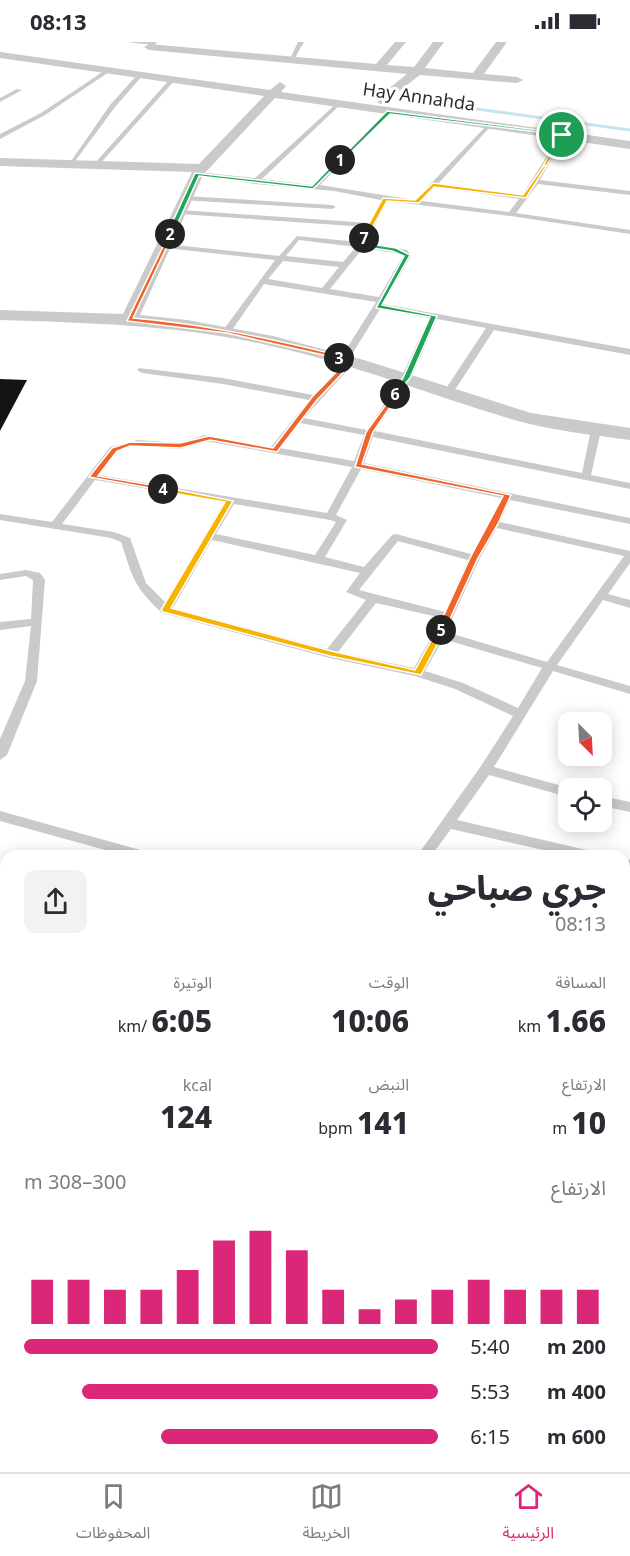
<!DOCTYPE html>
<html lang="ar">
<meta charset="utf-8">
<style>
:root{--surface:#fff;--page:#f2f2f3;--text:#2b2b33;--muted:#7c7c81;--line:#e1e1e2;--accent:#db2777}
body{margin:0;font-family:"Noto Sans","Noto Sans Arabic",sans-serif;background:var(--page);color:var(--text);direction:rtl;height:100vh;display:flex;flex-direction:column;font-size:22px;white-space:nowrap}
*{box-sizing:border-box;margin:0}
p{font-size:20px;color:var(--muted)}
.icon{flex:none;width:33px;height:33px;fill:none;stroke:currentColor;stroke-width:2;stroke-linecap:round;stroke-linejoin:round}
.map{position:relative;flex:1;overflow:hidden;direction:ltr}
.side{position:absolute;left:0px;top:808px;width:630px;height:622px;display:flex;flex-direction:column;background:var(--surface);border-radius:18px 18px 0 0;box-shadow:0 3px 15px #0003;direction:rtl}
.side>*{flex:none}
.needle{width:39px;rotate:156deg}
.tools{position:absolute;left:558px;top:670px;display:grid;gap:12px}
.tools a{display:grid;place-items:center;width:54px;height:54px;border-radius:12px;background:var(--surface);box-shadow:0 3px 15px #0003;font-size:30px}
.pin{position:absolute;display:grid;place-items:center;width:51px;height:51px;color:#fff;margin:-26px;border:3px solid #fff;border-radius:50%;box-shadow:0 2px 6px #0007}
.km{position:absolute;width:30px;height:30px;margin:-15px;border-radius:50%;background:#222;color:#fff;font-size:16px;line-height:30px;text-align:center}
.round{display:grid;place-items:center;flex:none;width:63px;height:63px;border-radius:12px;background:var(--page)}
.head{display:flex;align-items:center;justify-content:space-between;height:102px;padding:0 24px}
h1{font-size:33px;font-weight:800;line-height:45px}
.stats{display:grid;grid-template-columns:repeat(3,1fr);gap:9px;height:102px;padding:6px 24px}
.stats div{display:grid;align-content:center}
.stats b{font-size:30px;font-weight:800}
.stats small{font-size:16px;font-weight:400}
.stats p{font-size:16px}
.chart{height:168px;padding:12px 24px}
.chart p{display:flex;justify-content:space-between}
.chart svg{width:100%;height:108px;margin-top:6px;stroke:var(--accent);stroke-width:6}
ul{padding:0 24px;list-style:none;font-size:20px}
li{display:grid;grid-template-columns:96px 72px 1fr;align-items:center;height:45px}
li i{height:15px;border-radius:8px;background:var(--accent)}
.status{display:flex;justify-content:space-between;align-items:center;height:42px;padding:0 30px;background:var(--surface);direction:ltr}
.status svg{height:16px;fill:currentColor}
.tab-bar{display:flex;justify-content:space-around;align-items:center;height:84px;border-top:2px solid var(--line);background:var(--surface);font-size:16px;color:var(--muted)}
.tab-bar a{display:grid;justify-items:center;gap:3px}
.tab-bar .selected{color:var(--accent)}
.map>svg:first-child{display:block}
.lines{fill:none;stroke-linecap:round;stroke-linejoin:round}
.stream{stroke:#c3e5ed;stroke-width:3}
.building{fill:#141414}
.lane{fill:#cacaca;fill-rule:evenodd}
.street{fill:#cacaca;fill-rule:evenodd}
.split-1{fill:#22a559;stroke:#fff;stroke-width:1.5}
.split-2{fill:#22a559;stroke:#fff;stroke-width:1.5}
.split-3{fill:#f0652b;stroke:#fff;stroke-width:1.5}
.split-4{fill:#f0652b;stroke:#fff;stroke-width:1.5}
.split-5{fill:#f5b400;stroke:#fff;stroke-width:1.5}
.split-6{fill:#f0652b;stroke:#fff;stroke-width:1.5}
.split-7{fill:#22a559;stroke:#fff;stroke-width:1.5}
.split-8{fill:#f5b400;stroke:#fff;stroke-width:1.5}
.split-9{fill:#f5b400;stroke:#fff;stroke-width:1.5}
.labels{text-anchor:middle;stroke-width:6;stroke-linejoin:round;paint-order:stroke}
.far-street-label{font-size:18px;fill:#2d2d2d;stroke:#fff}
</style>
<div class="status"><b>08:13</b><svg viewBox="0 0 49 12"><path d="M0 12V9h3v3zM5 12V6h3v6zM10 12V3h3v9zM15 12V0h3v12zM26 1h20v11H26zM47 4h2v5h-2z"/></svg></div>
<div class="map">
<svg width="630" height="1430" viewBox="0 0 630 1430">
<rect width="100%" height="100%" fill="#fff"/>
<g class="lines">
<!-- stream -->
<polyline class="stream" points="477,67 630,88"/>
</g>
<!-- building -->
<polygon class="building" points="0,337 27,338 0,389"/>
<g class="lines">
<!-- lane -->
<g class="lane">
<polygon points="127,0 156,0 157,1 154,3"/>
<polygon points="298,0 304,0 293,19 289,19"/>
<polygon points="107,27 112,28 45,73 0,97 0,92 41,71"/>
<polygon points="138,32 143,33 115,65 73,122 69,122 110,63"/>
<polygon points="170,37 175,38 99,123 95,123 95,121"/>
<polygon points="17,47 22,48 0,60 0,56"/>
<path d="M338 60 340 63 262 137 312 143 388 68 390 71 320 143 415 158 489 81 491 84 438 142 522 153 562 91 565 93 540 138 630 149V153L538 142 516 171 630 188V192L511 174 387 159 366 201 407 208 411 214 383 262 630 307V313L494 288 453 351 448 354 443 351 486 286 437 277 411 336 375 389 582 431 591 388 596 385 601 388 591 433 630 441V447L373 395 364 421 630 476V482L510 458 500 480 630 509V521L608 552 630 558V566L603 558 557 623 630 644V652L553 629 494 725 573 747H568V755L489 733 457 778 591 809 596 810 598 814H570L451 787 431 814H417L481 724 513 674 455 647 415 634 330 616 162 571C133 544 133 536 121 500L111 496 0 478V472L52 480 110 405 138 398 181 401 204 393 271 405 309 358 223 342 142 331 137 328 139 326 223 336 313 353 346 319 340 317 376 260 264 242 230 291H224V287L275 218 165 206 161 204 165 202 279 214 297 194 359 200 367 185 180 172 176 170 180 168 369 181 381 158 334 149 255 142 194 132 197 130 255 136ZM435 145 519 157 509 170 422 159ZM299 198 356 205 343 220 286 214ZM363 206 401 212 403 214 379 255 330 247ZM283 219 339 225 322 246 268 237ZM380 267 429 276 401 336 367 388 304 376 354 321V317H349ZM300 381 364 393 354 419 280 406ZM205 399 352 425 327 471 99 433 118 409 125 406 138 404 181 407ZM361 427 501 456 489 482 471 512 396 492 392 493 364 525 325 515 347 478 336 473ZM95 438 224 460 165 560 146 541 130 496 114 490 62 482ZM234 462 330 478 336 480 315 513 216 492ZM497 486 624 514 547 620 446 590 480 516ZM212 498 360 531 346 550 366 558 327 607 173 566ZM398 499 468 518 445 570 359 548ZM376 561 442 576 414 626 338 610ZM443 597 542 626 518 666 463 641 425 629Z"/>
<polygon points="185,154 332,163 336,165 332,167 182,158 182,154"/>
<polygon points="26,528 40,531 45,538 37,639 7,713 0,718 0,697 25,639 31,584 0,588 0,580 31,577 33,538 26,534 0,538 0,532"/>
<polygon points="602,754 630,760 630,770 602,764"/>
<polygon points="0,769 144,809 149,810 151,814 127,814 0,779"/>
<polygon points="624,817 630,818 630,829 624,828"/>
<polygon points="630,909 630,946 624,948 624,911"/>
<polygon points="624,1054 630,1056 630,1072 624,1070"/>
<polygon points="0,1106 6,1108 6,1124 0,1122"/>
<polygon points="624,1206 630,1208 630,1226 624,1224"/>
<polygon points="624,1287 630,1289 630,1309 624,1307"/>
<polygon points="0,1301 6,1303 6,1323 0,1321"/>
<polygon points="624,1378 630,1380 630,1402 624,1400"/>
<polygon points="205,1425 227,1425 226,1430 204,1430"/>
<polygon points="288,1425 321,1425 323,1430 290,1430"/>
<rect x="433" y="1425" width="22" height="5"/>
</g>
<!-- street -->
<g class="street">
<polygon points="395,0 406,0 387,23 414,25 433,0 444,0 425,26 473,31 496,0 507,0 484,32 517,35 523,38 517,41 420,33 382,62 378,61 378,55 407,32 149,8 144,5 149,2 376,22"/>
<path d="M0 10 270 48 280 40 286 44 281 50 630 99V107L275 56 203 133 140 273 187 278 273 294 364 318 531 371 630 386V398C593 393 555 389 518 379 435 355 355 322 271 304 181 283 92 281 0 278V268L123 272 192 130 0 124V116L199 122 264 54 0 16Z"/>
</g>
</g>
<!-- split-1 -->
<polygon class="split-1" points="387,69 562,91 564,93 390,72 342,119 338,119"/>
<!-- split-2 -->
<polygon class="split-2" points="338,117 342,118 313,147 199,134 173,192 167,192 195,131 312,144"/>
<!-- split-3 -->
<path class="split-3" d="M170 190 173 192 133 276C204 282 272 297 341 314V317L227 291 127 279Z"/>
<!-- split-4 -->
<polygon class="split-4" points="337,314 354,319 317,358 277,410 210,398 181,406 130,404 117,409 98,434 163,445 167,447 166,449 89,435 112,406 130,400 180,401 209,394 273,406 312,355 346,320 337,317"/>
<!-- split-5 -->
<polygon class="split-5" points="163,445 233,459 171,566 331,609 415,628 438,586 444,586 445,588 421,633 330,614 163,570 161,568 225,460 160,449 159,447"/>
<!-- split-6 -->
<polygon class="split-6" points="395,350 399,352 373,390 362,422 511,453 498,482 478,516 445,588 441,591 437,588 470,516 503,454 355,425 366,390"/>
<!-- split-7 -->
<polygon class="split-7" points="364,194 367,196 364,201 396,206 410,213 382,263 437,274 410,336 395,354 392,352 403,336 430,275 376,266 404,214 392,209 359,204"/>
<!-- split-8 -->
<polygon class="split-8" points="545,122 547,123 526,156 434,145 419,161 387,159 366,197 361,196 383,156 415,158 433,141 523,153"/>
<!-- split-9 -->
<polygon class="split-9" points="562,91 564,93 547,123 543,124"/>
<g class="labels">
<!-- far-street labels -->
<g class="far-street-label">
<text transform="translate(419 55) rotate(8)" y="6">Hay Annahda</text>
</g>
</g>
</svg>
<div class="tools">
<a><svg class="needle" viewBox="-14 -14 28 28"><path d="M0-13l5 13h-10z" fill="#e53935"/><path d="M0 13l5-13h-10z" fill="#7c7c81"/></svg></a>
<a><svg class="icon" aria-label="locate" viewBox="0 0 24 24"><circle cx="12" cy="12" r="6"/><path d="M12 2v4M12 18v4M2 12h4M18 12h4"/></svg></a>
</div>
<div class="pin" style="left:562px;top:93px;background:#1e9e55"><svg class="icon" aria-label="arrive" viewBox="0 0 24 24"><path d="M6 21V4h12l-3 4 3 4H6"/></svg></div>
<b class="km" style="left:340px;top:118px">1</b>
<b class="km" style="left:170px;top:192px">2</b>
<b class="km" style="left:339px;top:316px">3</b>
<b class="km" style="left:163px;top:447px">4</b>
<b class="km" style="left:441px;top:588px">5</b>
<b class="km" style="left:395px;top:352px">6</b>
<b class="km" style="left:364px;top:196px">7</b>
<section class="side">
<div class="head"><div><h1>جري صباحي</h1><p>08:13</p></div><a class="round"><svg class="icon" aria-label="share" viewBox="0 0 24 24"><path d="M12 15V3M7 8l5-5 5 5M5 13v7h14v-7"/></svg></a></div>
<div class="stats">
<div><p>المسافة</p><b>1.66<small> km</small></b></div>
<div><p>الوقت</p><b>10:06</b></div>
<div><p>الوتيرة</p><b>6:05<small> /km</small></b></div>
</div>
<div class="stats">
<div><p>الارتفاع</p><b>10<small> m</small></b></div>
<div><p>النبض</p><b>141<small> bpm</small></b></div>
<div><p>kcal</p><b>124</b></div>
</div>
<div class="chart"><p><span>الارتفاع</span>300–308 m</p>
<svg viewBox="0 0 160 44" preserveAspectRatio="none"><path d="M5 44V26M15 44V26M25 44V30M35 44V30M45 44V22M55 44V10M65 44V6M75 44V14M85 44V30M95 44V38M105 44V34M115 44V30M125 44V26M135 44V30M145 44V30M155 44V30"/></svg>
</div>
<ul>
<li><b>200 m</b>5:40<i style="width:100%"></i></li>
<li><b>400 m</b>5:53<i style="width:86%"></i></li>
<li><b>600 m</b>6:15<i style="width:67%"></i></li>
</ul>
</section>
</div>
<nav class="tab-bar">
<a class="selected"><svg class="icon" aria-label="home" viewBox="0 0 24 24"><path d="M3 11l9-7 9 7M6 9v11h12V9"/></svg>الرئيسية</a>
<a><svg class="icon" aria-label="map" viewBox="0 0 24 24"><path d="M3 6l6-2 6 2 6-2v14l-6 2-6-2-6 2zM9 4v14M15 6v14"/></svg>الخريطة</a>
<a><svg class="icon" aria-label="saved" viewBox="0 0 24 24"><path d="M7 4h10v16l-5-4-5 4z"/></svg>المحفوظات</a>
</nav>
